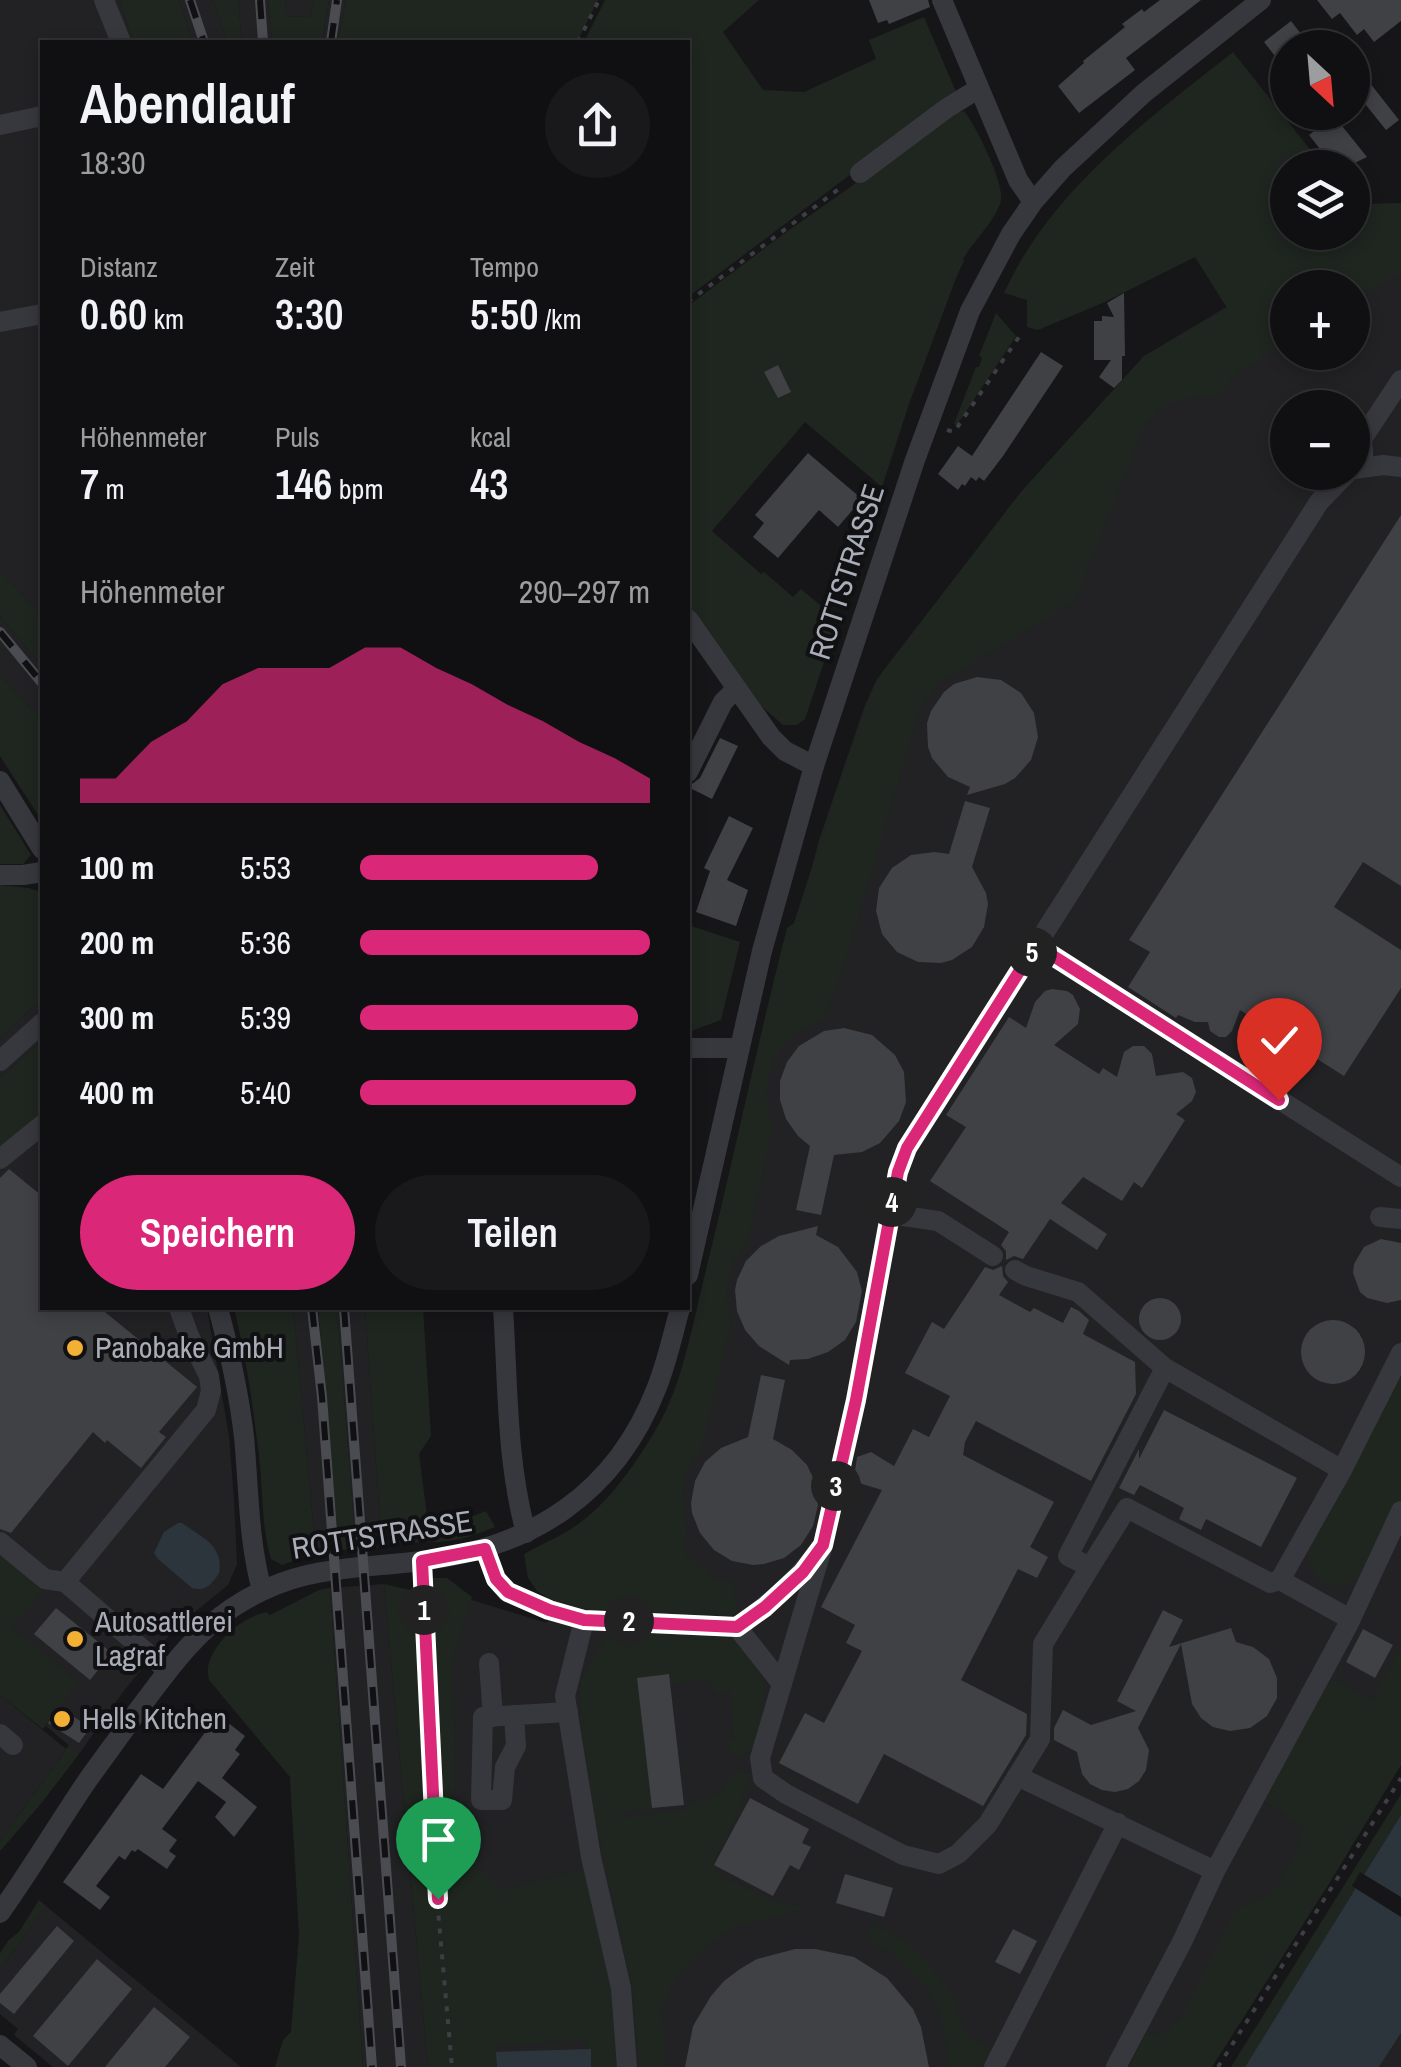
<!DOCTYPE html>
<html lang="de">
<meta charset="utf-8">
<style>
:root{--surface:#101012;--page:#19191b;--text:#f1f3f6;--muted:#9c9d9f;--line:#303032;--accent:#db2777}
body{margin:0;font-family:"Archivo Narrow",sans-serif;background:var(--page);color:var(--text);height:100vh;display:flex;flex-direction:column;font-size:38px;white-space:nowrap}
*{box-sizing:border-box;margin:0}
p{font-size:32px;color:var(--muted)}
.icon{flex:none;width:55px;height:55px;fill:none;stroke:currentColor;stroke-width:2;stroke-linecap:round;stroke-linejoin:round}
.map{position:relative;flex:1;overflow:hidden}
.panel{position:absolute;left:40px;top:40px;width:650px;height:1270px;display:flex;flex-direction:column;background:var(--surface);border-radius:0px;box-shadow:0 5px 15px #0003,0 0 0 2px var(--line)}
.panel>*{flex:none}
.needle{width:65px;rotate:154deg}
.buttons{position:absolute;left:1270px;top:30px;display:grid;gap:20px}
.buttons a{display:grid;place-items:center;width:100px;height:100px;border-radius:50%;background:var(--surface);box-shadow:0 5px 15px #0003,0 0 0 2px var(--line);font-size:50px}
.pin{position:absolute;display:grid;place-items:center;width:85px;height:85px;color:#fff;margin:-102px -42px;border-radius:50% 50% 50% 0;rotate:-45deg;box-shadow:0 0 10px #0007}
.pin .icon{rotate:45deg}
.km{position:absolute;width:50px;height:50px;margin:-25px;border-radius:50%;background:#222;color:#fff;font-size:28px;line-height:50px;text-align:center}
.round{display:grid;place-items:center;flex:none;width:105px;height:105px;border-radius:52px;background:var(--page)}
.summary{display:flex;align-items:center;justify-content:space-between;height:170px;padding:0 40px}
h1{font-size:55px;font-weight:600;line-height:75px}
.figures{display:grid;grid-template-columns:repeat(3,1fr);gap:15px;height:170px;padding:10px 40px}
.figures div{display:grid;align-content:center}
.figures b{font-size:42px;font-weight:600}
.figures small{font-size:28px;font-weight:400}
.figures p{font-size:28px}
.chart{height:280px;padding:20px 40px}
.chart p{display:flex;justify-content:space-between}
.chart svg{width:100%;height:180px;margin-top:10px;fill:var(--accent);opacity:.7}
.primary-button{display:flex;gap:20px;margin-top:auto;padding:20px 40px}
.primary-button a{flex:1;height:115px;border-radius:60px;background:var(--accent);color:#fff;font-size:40px;font-weight:600;line-height:115px;text-align:center}
.primary-button a+a{background:var(--page);color:var(--text)}
ul{padding:0 40px;list-style:none;font-size:32px}
li{display:grid;grid-template-columns:160px 120px 1fr;align-items:center;height:75px}
li i{height:25px;border-radius:12px;background:var(--accent)}
.map>svg:first-child{display:block}
.built{fill:#222225;fill-rule:evenodd}
.green{fill:#1e261f}
.water{fill:#2c353c}
.pier{fill:#161618}
.building{fill:#404145}
.lines{fill:none;stroke-linecap:round;stroke-linejoin:round}
.path{stroke:#3d3f44;stroke-width:4;stroke-dasharray:5 8;stroke-linecap:butt}
.minor{stroke:#37383d;stroke-width:20}
.rail-casing{stroke:#4a4c52;stroke-width:10}
.rail{stroke:#111113;stroke-width:6;stroke-dasharray:19;stroke-linecap:butt}
.route-casing{stroke:#fff;stroke-width:20}
.route{stroke:#db2777;stroke-width:12}
.poi-dot{fill:#f2b134;stroke:#111113;stroke-width:4}
.labels{text-anchor:middle;stroke-width:8;stroke-linejoin:round;paint-order:stroke}
.street-label{font-size:30px;fill:#a8adb8;stroke:#111113}
.poi-label{font-size:30px;fill:#a8adb8;stroke:#111113;text-anchor:start}
</style>
<div class="map">
<svg width="1401" height="2067" viewBox="0 0 1401 2067">
<rect width="100%" height="100%" fill="#161618"/>
<!-- built -->
<g class="built">
<polygon points="0,0 119,0 134,42 42,42 42,616 0,570"/>
<polygon points="178,0 213,0 227,42 193,42"/>
<polygon points="238,0 268,0 272,42 242,42"/>
<polygon points="285,0 314,0 310,16 286,17"/>
<polygon points="329,0 346,0 338,42 322,42"/>
<path d="M1401 203V1721L1184 2067H464L444 1620 462 1597 547 1623 551 1585 663 1450 819 840 865 705 877 679 1021 492 1144 356 1352 232 1370 204ZM1288 288H1352V352H1288ZM1288 408H1352V472H1288Z"/>
<polygon points="0,616 42,666 42,721 0,675"/>
<polygon points="42,999 42,1041 0,1078 0,1038"/>
<polygon points="42,1113 42,1308 207,1308 229,1436 234,1499 237,1564 228,1585 174,1629 123,1692 79,1754 46,1726 77,1682 11,1628 0,1550 0,1147"/>
<polygon points="293,1308 318,1308 339,1550 316,1553"/>
<polygon points="337,1308 365,1308 382,1547 356,1549"/>
<polygon points="384,1584 428,2067 363,2067 330,1588"/>
<polygon points="0,1695 66,1749 0,1841"/>
<polygon points="46,1906 241,2067 53,2067 14,2035 18,2029 0,2014 0,1970"/>
<polygon points="1401,2033 1401,2067 1379,2067"/>
</g>
<!-- green -->
<g class="green">
<polygon points="119,0 178,0 193,42 134,42"/>
<polygon points="213,0 238,0 242,42 227,42"/>
<polygon points="268,0 285,0 287,17 310,16 314,0 329,0 322,42 272,42"/>
<polygon points="346,0 598,0 577,42 338,42"/>
<polygon points="605,0 759,0 723,32 763,90 804,92 876,59 869,40 924,17 957,94 688,297 688,42 584,42"/>
<path d="M1233 52 1324 167 1288 168V232H1352L1353 204 1357 209 1370 204 1401 203V274L1394 275 1353 303 1352 288H1288L1287 345 1239 371 1216 397C1180 397 1168 399 1144 427L1075 601 937 685 921 705 842 972 823 1020 792 1036 776 1056 768 1074 767 1106 773 1125 748 1241 731 1264 726 1292 731 1323 702 1448 686 1470 682 1498 687 1527 684 1552 713 1577 734 1583 737 1614 659 1616 596 1611 568 1603 552 1601 537 1591 528 1578 524 1554C540 1545 557 1538 571 1529 607 1506 634 1466 655 1431 682 1387 692 1327 704 1278 733 1162 757 1044 787 928L794 923 845 764 877 679 1021 492 1144 356 1227 308 1195 257 1105 302 1038 330 1027 327V300L1004 293C1051 190 1147 120 1233 52Z"/>
<path d="M964 111C975 124 1004 182 1001 200 997 220 971 243 963 260L964 261 956 278 908 407 882 487 805 422 712 531 761 574 764 572 793 597 801 589 838 620 805 719 797 725H783L752 698 688 606V306L785 233 955 113Z"/>
<polygon points="996,313 1016,336 957,425 954,424 976,367 979,367 982,358 979,356"/>
<polygon points="0,570 42,616 42,666 0,616"/>
<polygon points="0,675 42,721 42,821 0,756"/>
<polygon points="0,805 31,855 23,864 0,864"/>
<polygon points="0,885 29,888 42,893 42,999 0,1038"/>
<polygon points="688,925 740,942 721,1020 688,1032"/>
<polygon points="42,1041 42,1113 0,1147 0,1078"/>
<path d="M234 1308H293L316 1553 282 1565 271 1559C261 1526 263 1490 259 1456 253 1406 246 1356 234 1308Z"/>
<polygon points="318,1308 337,1308 356,1549 339,1550"/>
<path d="M365 1308H423L431 1436 419 1454 427 1515 466 1519 486 1511 495 1527C478 1534 459 1541 439 1542 419 1543 402 1541 382 1547Z"/>
<polygon points="1401,1373 1401,1502 1370,1563 1358,1579 1337,1587 1325,1584 1314,1574 1308,1560 1308,1547"/>
<polygon points="0,1550 45,1587 12,1628 78,1682 43,1729 0,1695"/>
<polygon points="429,1578 447,1578 472,1597 453,1660 456,1847 502,1890 584,1869 618,2007 620,2067 590,2067 586,2040 496,2046 496,2067 428,2067 384,1584 427,1594"/>
<path d="M330 1588 363 2067H275L283 2040 291 2032 299 1934 290 1777 209 1680C208 1675 207 1667 209 1663 216 1639 244 1617 266 1612L270 1615 319 1590Z"/>
<path d="M608 1633C633 1633 722 1630 740 1641 744 1644 746 1650 749 1654 774 1688 764 1713 754 1750L738 1757 730 1753 727 1742 734 1739 731 1692 716 1694 706 1678 670 1685 668 1674 637 1679 652 1808 622 1812V1818L686 1810 687 1803C719 1800 716 1794 736 1771H743L751 1777 740 1801 743 1804 712 1865 717 1867 715 1873 778 1904 782 1899 803 1909 740 1925 707 1945 673 1983 659 2016 663 2019 665 2067H639L632 1987 596 1823 581 1726 580 1682Z"/>
<polygon points="1401,1646 1401,1765 1332,1879 1212,2067 1129,2067 1143,2035 1162,2034 1183,2015 1236,1909 1274,1891 1292,1861 1304,1828 1263,1800 1330,1678 1372,1700"/>
<polygon points="69,1745 79,1754 40,1805 0,1851 0,1841"/>
<polygon points="1401,1794 1401,1815 1245,2067 1231,2067"/>
<polygon points="39,1900 46,1906 0,1970 0,1953 9,1940 19,1932"/>
<path d="M871 1923 908 1942 931 1966 953 1997 966 2035 992 2049 983 2067H950C947 2051 945 2035 941 2019 932 1983 898 1955 867 1938Z"/>
</g>
<!-- water -->
<g class="water">
<path d="M178 1523H182C202 1538 224 1545 219 1573 212 1584 206 1592 192 1588L158 1559 154 1553 164 1532Z"/>
<polygon points="1401,1815 1401,2033 1379,2067 1245,2067"/>
<polygon points="591,2049 591,2067 497,2067 496,2052"/>
</g>
<!-- pier -->
<polygon class="pier" points="1360,1872 1401,1897 1401,1917 1352,1886"/>
<!-- building -->
<g class="building">
<polygon points="869,0 928,0 930,7 889,24 887,20 878,23"/>
<polygon points="1160,0 1201,0 1126,58 1135,70 1079,113 1058,86 1084,63 1083,61 1125,27 1122,24 1142,9 1144,12"/>
<polygon points="1317,0 1401,0 1401,21 1374,42 1364,29 1357,35 1340,13 1332,19"/>
<polygon points="1291,21 1312,48 1288,48 1288,73 1264,42"/>
<polygon points="1366,78 1399,120 1386,130 1362,100 1352,108 1352,89"/>
<polygon points="1334,116 1367,157 1344,168 1335,168 1309,135"/>
<polygon points="1124,293 1125,356 1122,356 1122,380 1114,388 1099,377 1111,360 1094,360 1094,321 1102,321 1102,316 1114,317 1107,303"/>
<polygon points="1041,352 1063,366 1003,456 984,481 979,477 976,481 971,477 965,486 962,484 958,490 938,474 958,446 972,456"/>
<polygon points="778,365 791,392 778,398 764,372"/>
<polygon points="808,453 862,499 838,527 819,510 778,558 753,537 764,523 755,515"/>
<polygon points="1401,515 1401,886 1363,862 1334,907 1401,950 1401,988 1344,1076 1240,1010 1232,1031 1226,1037 1219,1037 1210,1031 1208,1022 1195,1022 1178,1015 1176,1018 1128,987 1150,952 1129,940"/>
<polygon points="977,677 1001,680 1021,693 1034,713 1038,737 1031,760 1015,778 1005,784 967,795 970,787 948,777 932,758 928,747 927,723 931,711 944,692 954,684"/>
<polygon points="720,738 738,746 712,799 688,787 700,778"/>
<polygon points="965,801 990,808 972,867 986,893 988,904 984,927 972,947 952,960 941,963 918,962 897,952 882,934 876,911 879,888 892,868 911,855 934,852 949,854"/>
<polygon points="729,816 753,828 727,880 748,890 736,926 696,912 710,871 704,868"/>
<polygon points="1052,989 1067,991 1073,995 1080,1009 1078,1024 1054,1045 1099,1074 1103,1068 1117,1077 1124,1052 1133,1046 1144,1046 1152,1054 1156,1076 1183,1072 1192,1078 1196,1092 1192,1101 1176,1114 1185,1120 1142,1188 1134,1182 1122,1201 1083,1177 1061,1203 1107,1234 1097,1250 1050,1219 1023,1259 1014,1256 1006,1260 1006,1251 1001,1245 1009,1232 930,1181 966,1127 946,1115 1009,1017 1026,1028 1035,1002 1045,991"/>
<polygon points="844,1028 872,1035 895,1055 904,1072 906,1102 899,1121 880,1143 862,1152 834,1155 821,1215 796,1210 810,1146 798,1136 786,1119 780,1100 780,1081 787,1062 799,1046 824,1031"/>
<polygon points="9,1169 42,1196 42,1308 100,1308 197,1387 159,1432 166,1437 141,1468 107,1440 105,1443 93,1432 11,1533 0,1529 0,1178"/>
<polygon points="818,1226 816,1235 838,1247 857,1272 862,1291 856,1322 845,1340 828,1352 808,1359 790,1360 789,1365 759,1346 745,1330 737,1311 735,1290 737,1280 746,1261 761,1246 779,1236"/>
<polygon points="1381,1239 1401,1243 1401,1300 1387,1303 1367,1298 1360,1292 1353,1273 1354,1264 1364,1247"/>
<polygon points="1002,1266 1003,1276 1008,1282 999,1295 1030,1312 1034,1308 1063,1323 1071,1307 1079,1311 1089,1320 1083,1334 1135,1362 1136,1394 1091,1481 976,1421 965,1442 963,1455 1054,1502 1030,1547 1048,1557 1037,1578 1018,1569 961,1680 1027,1714 1026,1735 983,1806 884,1754 858,1804 779,1763 805,1713 824,1723 862,1651 846,1643 855,1625 821,1607 882,1490 862,1484 854,1478 857,1457 871,1452 894,1466 913,1429 929,1437 950,1396 905,1373 932,1322 944,1329 985,1267 993,1270"/>
<circle cx="1160" cy="1319" r="21"/>
<circle cx="1333" cy="1352" r="32"/>
<polygon points="761,1375 785,1380 773,1439 792,1450 807,1465 816,1484 818,1505 813,1526 801,1545 784,1558 764,1564 753,1565 732,1561 714,1550 700,1533 692,1513 691,1503 695,1481 705,1462 721,1448 748,1437"/>
<polygon points="1164,1410 1297,1478 1261,1547 1206,1519 1201,1530 1179,1519 1184,1508 1140,1485 1134,1495 1119,1488 1139,1449 1139,1459"/>
<polygon points="56,1608 112,1653 90,1680 34,1634"/>
<polygon points="1163,1610 1183,1620 1169,1647 1231,1628 1236,1642 1253,1647 1269,1659 1277,1678 1277,1698 1267,1716 1250,1728 1230,1731 1213,1727 1201,1718 1192,1704 1181,1644 1138,1728 1149,1750 1146,1770 1139,1781 1128,1789 1115,1792 1102,1790 1090,1784 1082,1774 1077,1752 1054,1740 1054,1728 1063,1710 1091,1725 1136,1711 1117,1701"/>
<polygon points="1363,1629 1393,1645 1375,1678 1346,1662"/>
<polygon points="669,1674 684,1805 652,1808 637,1678"/>
<polygon points="60,1707 90,1728 79,1743 48,1723"/>
<polygon points="218,1715 245,1736 235,1750 240,1754 222,1778 257,1807 234,1837 215,1817 226,1802 198,1781 162,1829 177,1840 169,1851 176,1856 167,1869 138,1849 135,1852 132,1850 125,1860 119,1856 96,1886 110,1897 100,1910 63,1882 141,1774 163,1789"/>
<polygon points="750,1798 809,1829 802,1843 811,1847 799,1870 790,1865 773,1896 714,1865"/>
<polygon points="845,1874 893,1888 884,1917 836,1903"/>
<polygon points="57,1926 74,1941 14,2014 0,2003 0,1994"/>
<polygon points="1013,1929 1037,1941 1020,1974 995,1962"/>
<polygon points="795,1949 815,1949 854,1957 887,1978 913,2009 921,2027 929,2067 685,2067 693,2026 711,1996 724,1981 740,1969 757,1959"/>
<polygon points="97,1959 132,1989 68,2066 33,2036"/>
<polygon points="154,2007 190,2037 165,2067 105,2067"/>
</g>
<g class="lines">
<!-- path -->
<g class="path">
<polyline points="578,42 599,0"/>
<polyline points="688,302 844,185"/>
<polyline points="947,430 954,432 1023,331"/>
<polyline points="422,1578 437,1899 452,2067"/>
<polyline points="1218,2067 1401,1778"/>
</g>
<!-- minor -->
<g class="minor">
<polyline points="104,0 121,42"/>
<polyline points="942,0 1018,180 1033,202"/>
<polyline points="0,125 42,116"/>
<polyline points="860,173 947,108 978,89"/>
<polyline points="0,322 42,314"/>
<polyline points="1364,466 1362,439 1401,380"/>
<polyline points="1354,469 1383,465 1401,467"/>
<polyline points="688,619 771,737 785,751 814,766"/>
<polyline points="688,772 723,702 736,689"/>
<polyline points="0,781 42,849"/>
<polyline points="0,875 23,875 42,872"/>
<polyline points="1036,945 1401,1177"/>
<polyline points="688,1048 739,1048"/>
<polyline points="0,1061 42,1023"/>
<polyline points="0,1159 42,1125"/>
<polyline points="890,1214 938,1221 993,1256"/>
<polyline points="1380,1217 1401,1219"/>
<polyline points="1015,1270 1026,1276 1078,1292 1165,1368 1342,1470 1280,1580 1350,1619"/>
<polyline points="688,1275 762,951 814,766 915,460 970,311 1011,234 1033,202 1063,168 1144,93 1261,0"/>
<path d="M218 1308C229 1349 239 1393 244 1437 249 1488 248 1540 262 1590"/>
<path d="M503 1308C508 1382 506 1460 526 1533"/>
<polyline points="1165,1368 1068,1556 1090,1567 1043,1644 1040,1739 988,1824 958,1854 939,1864 903,1855 786,1794 763,1778 760,1758 823,1545 856,1400 898,1172 907,1148 1319,502 1348,472"/>
<polyline points="1342,1470 1401,1353"/>
<polyline points="0,1542 45,1579 65,1582"/>
<polyline points="485,1549 496,1579 507,1592 549,1610 584,1620 737,1627 782,1684"/>
<polyline points="1090,1567 1127,1508 1270,1583 1280,1580"/>
<polyline points="584,1620 565,1696 591,1857 621,1988 627,2067"/>
<path d="M737 1627C766 1606 794 1584 816 1554"/>
<polyline points="489,1663 493,1717"/>
<polyline points="168,1671 65,1582 206,1410 211,1391 209,1376 189,1336 179,1308"/>
<polyline points="514,1715 516,1746 505,1767 502,1800 481,1800 483,1717 568,1712"/>
<polyline points="0,1734 13,1745"/>
<polyline points="1017,1776 1215,1871 1347,1627 1401,1511"/>
<path d="M0 1913C29 1872 55 1829 83 1787 100 1762 119 1738 136 1713 165 1675 192 1635 232 1608 297 1565 348 1570 421 1561 531 1548 616 1494 657 1387 667 1362 673 1334 680 1308"/>
<polyline points="0,2045 27,2067"/>
<polyline points="994,2067 1118,1823"/>
<polyline points="1116,2067 1182,1942 1215,1871"/>
</g>
<defs>
<g id="rail">
<polyline points="190,0 204,42"/>
<polyline points="260,0 263,42"/>
<polyline points="331,42 337,0"/>
<polyline points="0,632 42,683"/>
<polyline points="312,1308 322,1397 372,2067"/>
<polyline points="344,1308 401,2067"/>
</g>
</defs>
<!-- rail casing -->
<use href="#rail" class="rail-casing"/>
<!-- rail -->
<use href="#rail" class="rail"/>
</g>
<g class="lines">
<defs>
<polyline id="route" points="438,1899 422,1561 485,1549 496,1579 508,1592 549,1610 584,1620 737,1627 765,1607 803,1572 823,1545 856,1400 898,1172 907,1148 1036,945 1279,1100"/>
</defs>
<!-- route casing -->
<use href="#route" class="route-casing"/>
<!-- route -->
<use href="#route" class="route"/>
</g>
<!-- markers -->
<g class="poi-dot">
<circle cx="75" cy="1348" r="10"/>
<circle cx="75" cy="1639" r="10"/>
<circle cx="62" cy="1719" r="10"/>
</g>
<g class="labels">
<!-- street labels -->
<g class="street-label">
<text transform="translate(847 572) rotate(-72)" y="10">ROTTSTRASSE</text>
<text transform="translate(382 1535) rotate(-9)" y="10">ROTTSTRASSE</text>
</g>
<!-- poi labels -->
<g class="poi-label">
<text x="95" y="1358">Panobake GmbH</text>
<text x="95" y="1632">Autosattlerei<tspan x="95" dy="34">Lagraf</tspan></text>
<text x="82" y="1729">Hells Kitchen</text>
</g>
</g>
</svg>
<div class="buttons">
<a><svg class="needle" viewBox="-14 -14 28 28"><path d="M0-13l5 13h-10z" fill="#e53935"/><path d="M0 13l5-13h-10z" fill="#9c9d9f"/></svg></a>
<a><svg class="icon" aria-label="layers" viewBox="0 0 24 24"><path d="M12 4l9 5-9 5-9-5zM3 14l9 5 9-5"/></svg></a>
<a>+</a>
<a>−</a>
</div>
<div class="pin" style="left:438px;top:1899px;background:#1e9e55"><svg class="icon" aria-label="arrive" viewBox="0 0 24 24"><path d="M6 21V4h12l-3 4 3 4H6"/></svg></div>
<div class="pin" style="left:1279px;top:1100px;background:#d93025"><svg class="icon" aria-label="check" viewBox="0 0 24 24"><path d="M5 12l5 5 9-10"/></svg></div>
<b class="km" style="left:424px;top:1610px">1</b>
<b class="km" style="left:629px;top:1621px">2</b>
<b class="km" style="left:836px;top:1486px">3</b>
<b class="km" style="left:892px;top:1202px">4</b>
<b class="km" style="left:1032px;top:952px">5</b>
<section class="panel">
<div class="summary"><div><h1>Abendlauf</h1><p>18:30</p></div><a class="round"><svg class="icon" aria-label="share" viewBox="0 0 24 24"><path d="M12 15V3M7 8l5-5 5 5M5 13v7h14v-7"/></svg></a></div>
<div class="figures">
<div><p>Distanz</p><b>0.60<small> km</small></b></div>
<div><p>Zeit</p><b>3:30</b></div>
<div><p>Tempo</p><b>5:50<small> /km</small></b></div>
</div>
<div class="figures">
<div><p>Höhenmeter</p><b>7<small> m</small></b></div>
<div><p>Puls</p><b>146<small> bpm</small></b></div>
<div><p>kcal</p><b>43</b></div>
</div>
<div class="chart"><p><span>Höhenmeter</span>290–297 m</p>
<svg viewBox="0 0 160 44" preserveAspectRatio="none"><path d="M0 44V38L10 38L20 29L30 24L40 15L50 11L60 11L70 11L80 6L90 6L100 11L110 15L120 20L130 24L140 29L150 33L160 38V44z"/></svg>
</div>
<ul>
<li><b>100 m</b>5:53<i style="width:82%"></i></li>
<li><b>200 m</b>5:36<i style="width:100%"></i></li>
<li><b>300 m</b>5:39<i style="width:96%"></i></li>
<li><b>400 m</b>5:40<i style="width:95%"></i></li>
</ul>
<div class="primary-button"><a>Speichern</a><a>Teilen</a></div>
</section>
</div>
